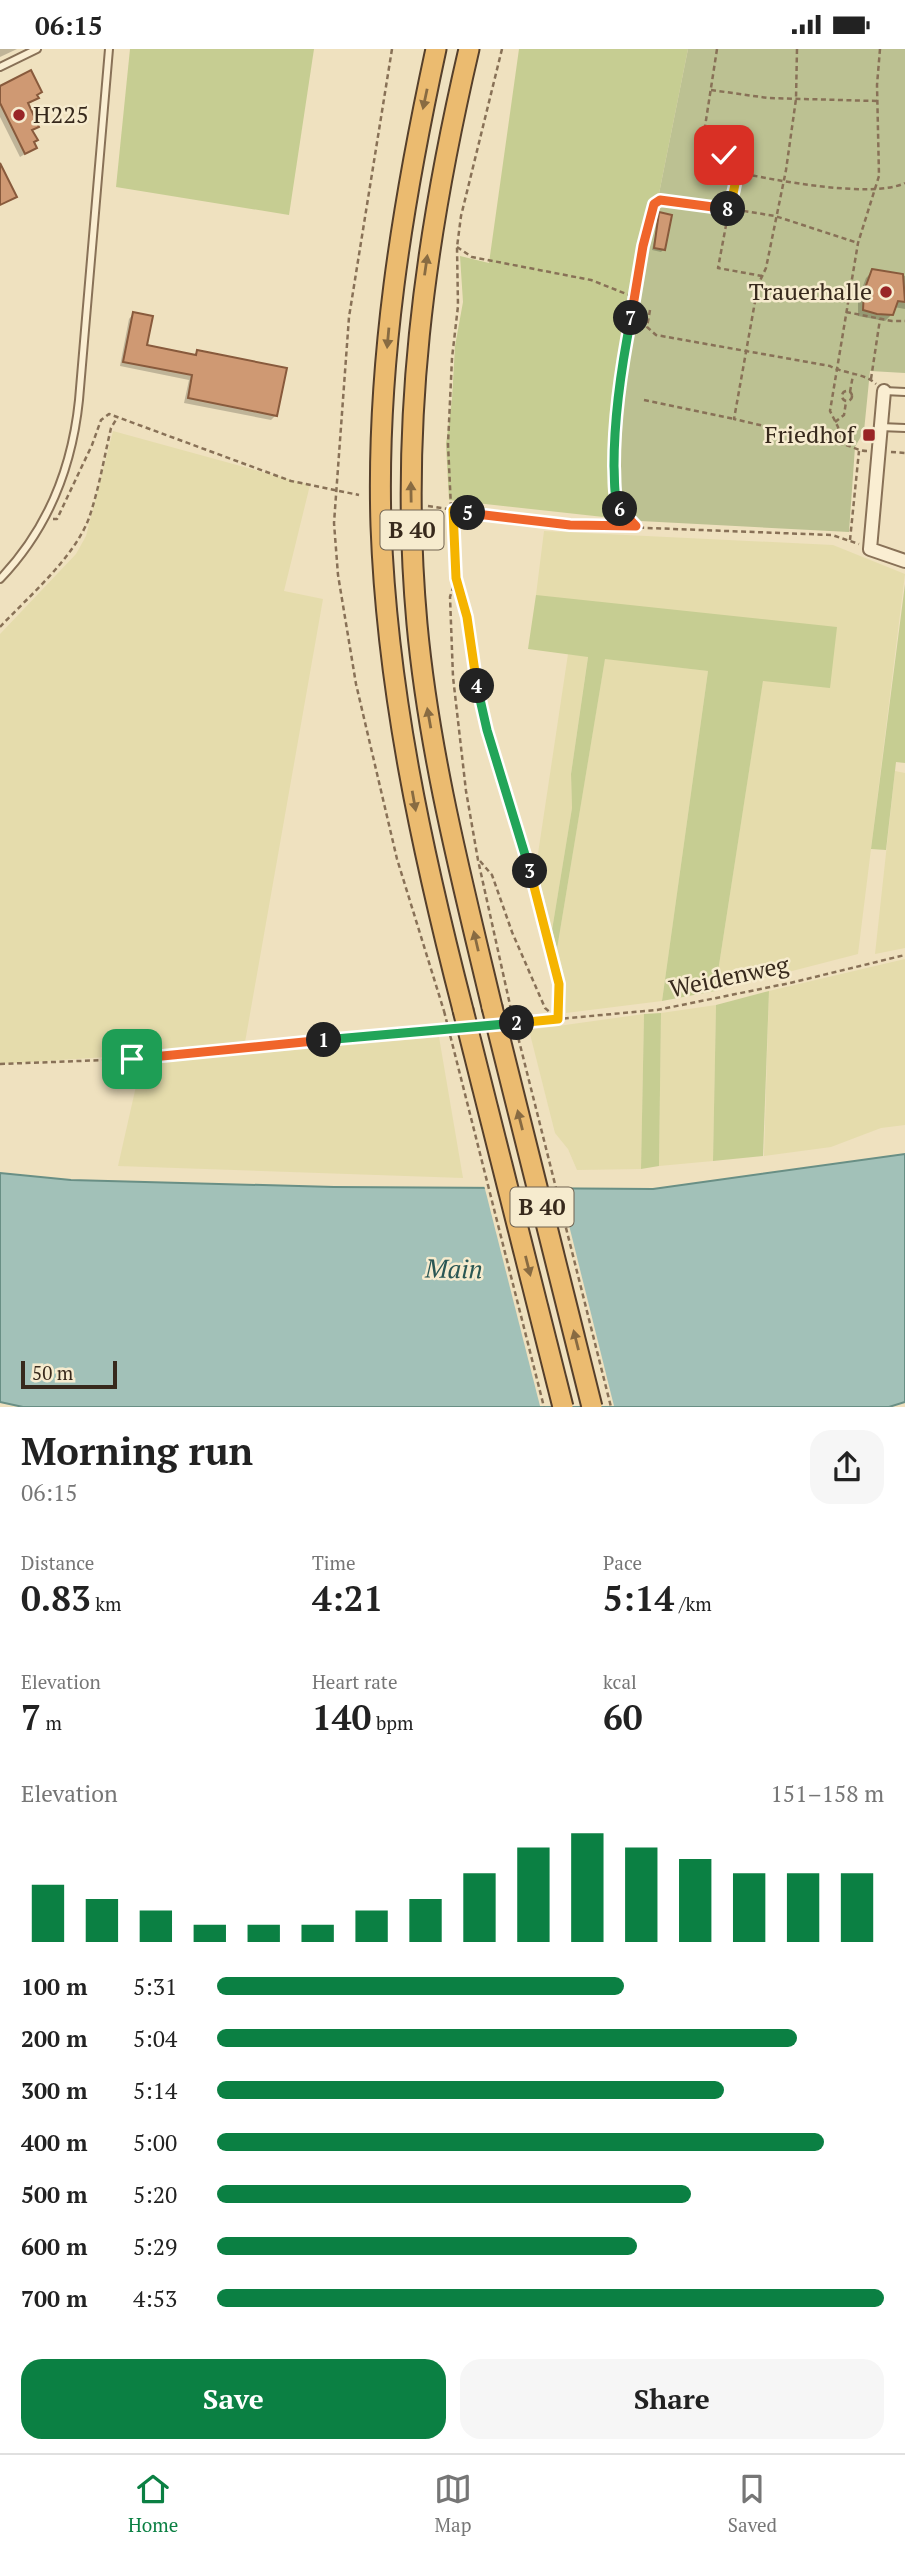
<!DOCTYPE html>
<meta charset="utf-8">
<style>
:root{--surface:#fff;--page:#f6f6f6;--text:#222;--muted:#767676;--line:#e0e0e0;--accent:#0b8043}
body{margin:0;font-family:"PT Serif",serif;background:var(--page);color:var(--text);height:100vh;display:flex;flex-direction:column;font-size:26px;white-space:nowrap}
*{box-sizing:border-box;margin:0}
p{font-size:23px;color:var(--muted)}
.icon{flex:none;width:38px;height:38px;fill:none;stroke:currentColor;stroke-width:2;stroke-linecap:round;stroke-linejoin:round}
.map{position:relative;height:1358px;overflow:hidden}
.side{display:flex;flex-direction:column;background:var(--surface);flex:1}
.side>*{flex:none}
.scale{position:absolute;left:21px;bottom:18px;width:96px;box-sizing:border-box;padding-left:7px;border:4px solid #37291c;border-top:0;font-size:19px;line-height:24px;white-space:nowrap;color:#37291c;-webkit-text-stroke:5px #f6ebce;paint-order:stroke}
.pin{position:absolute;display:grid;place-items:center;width:60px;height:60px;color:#fff;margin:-30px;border-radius:14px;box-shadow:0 4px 10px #0006}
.km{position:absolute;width:35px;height:35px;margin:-18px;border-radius:50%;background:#222;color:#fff;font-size:19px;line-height:35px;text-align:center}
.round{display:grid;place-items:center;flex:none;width:74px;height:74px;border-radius:21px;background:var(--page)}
.overview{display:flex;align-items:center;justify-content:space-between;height:119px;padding:0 21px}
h1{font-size:38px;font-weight:600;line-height:52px}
.stats{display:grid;grid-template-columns:repeat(3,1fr);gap:10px;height:119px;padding:7px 21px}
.stats div{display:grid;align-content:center}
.stats b{font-size:35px;font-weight:600}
.stats small{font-size:19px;font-weight:400}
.stats p{font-size:19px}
.chart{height:196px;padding:14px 21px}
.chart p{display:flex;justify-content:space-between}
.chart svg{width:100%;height:126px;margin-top:7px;stroke:var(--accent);stroke-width:6}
.button{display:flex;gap:14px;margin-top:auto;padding:14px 21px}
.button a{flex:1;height:80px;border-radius:21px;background:var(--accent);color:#fff;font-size:28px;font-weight:600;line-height:80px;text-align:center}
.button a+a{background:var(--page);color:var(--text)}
ul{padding:0 21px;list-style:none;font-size:23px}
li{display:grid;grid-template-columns:112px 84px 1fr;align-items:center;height:52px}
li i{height:18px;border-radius:9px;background:var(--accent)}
.status{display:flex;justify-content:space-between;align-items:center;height:49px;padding:0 35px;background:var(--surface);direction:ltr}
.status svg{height:19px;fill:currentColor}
.dock{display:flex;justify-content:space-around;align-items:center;height:98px;border-top:2px solid var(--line);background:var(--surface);font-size:19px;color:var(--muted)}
.dock a{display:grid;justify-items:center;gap:4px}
.dock .current{color:var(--accent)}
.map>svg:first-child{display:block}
.farmland{fill:#e5dcac}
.green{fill:#c6cd92}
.cemetery{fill:#bcc192}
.water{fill:#a2c1b8;stroke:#698f85;stroke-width:2}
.pier{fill:#efe1bf}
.shadow{fill:#0003}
.building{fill:#cf9973;stroke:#885a3c;stroke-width:2}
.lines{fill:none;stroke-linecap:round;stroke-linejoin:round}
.service-casing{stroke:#887157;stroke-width:10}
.minor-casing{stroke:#887157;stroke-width:16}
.trunk-casing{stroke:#553f2b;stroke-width:23}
.path{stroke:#887157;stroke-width:2.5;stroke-dasharray:5 3.5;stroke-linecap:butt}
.service{stroke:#faeed2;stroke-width:6}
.minor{stroke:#faeed2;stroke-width:12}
.trunk{stroke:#ebbb70;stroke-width:19}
.trunk-bridge-casing{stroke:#553f2b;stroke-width:23;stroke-linecap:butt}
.path-bridge{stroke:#887157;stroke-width:2.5;stroke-dasharray:5 3.5;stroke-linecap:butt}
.trunk-bridge{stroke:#ebbb70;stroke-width:19}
.oneway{fill:#886b42}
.split-1-casing{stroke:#fff;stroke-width:14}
.split-2-casing{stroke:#fff;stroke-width:14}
.split-3-casing{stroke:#fff;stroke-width:14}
.split-4-casing{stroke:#fff;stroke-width:14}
.split-5-casing{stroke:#fff;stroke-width:14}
.split-6-casing{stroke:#fff;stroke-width:14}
.split-7-casing{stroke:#fff;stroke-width:14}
.split-8-casing{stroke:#fff;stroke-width:14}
.split-9-casing{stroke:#fff;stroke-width:14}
.split-1{stroke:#f0652b;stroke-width:9}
.split-2{stroke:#22a559;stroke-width:9}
.split-3{stroke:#f5b400;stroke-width:9}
.split-4{stroke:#22a559;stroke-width:9}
.split-5{stroke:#f5b400;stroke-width:9}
.split-6{stroke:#f0652b;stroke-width:9}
.split-7{stroke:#22a559;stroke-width:9}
.split-8{stroke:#f0652b;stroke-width:9}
.split-9{stroke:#f5b400;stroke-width:9}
.poi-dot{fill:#992526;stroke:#f6ebce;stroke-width:2.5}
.labels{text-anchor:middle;stroke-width:5;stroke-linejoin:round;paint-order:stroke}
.shield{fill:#f6ebce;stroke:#706351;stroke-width:2}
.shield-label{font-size:23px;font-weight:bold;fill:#37291c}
.poi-label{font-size:24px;fill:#37291c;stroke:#f6ebce;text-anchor:end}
.street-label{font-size:24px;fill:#37291c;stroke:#f6ebce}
.water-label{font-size:26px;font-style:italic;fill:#2a5754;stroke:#f6ebce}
</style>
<div class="status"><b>06:15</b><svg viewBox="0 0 49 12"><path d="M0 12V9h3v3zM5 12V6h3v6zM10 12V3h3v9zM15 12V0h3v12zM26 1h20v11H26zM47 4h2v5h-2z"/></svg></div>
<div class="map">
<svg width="905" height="1358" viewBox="0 0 905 1358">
<rect width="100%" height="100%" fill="#efe1bf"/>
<!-- farmland -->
<g class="farmland">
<polygon points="113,382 310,436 284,542 323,550 244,999 0,1015 0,585 76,505 86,487"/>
<polygon points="544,482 833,496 905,525 858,905 715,942 763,631 536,546"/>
<polygon points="568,605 588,607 571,725 572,759 552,881 536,818"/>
<polygon points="605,609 708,622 662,952 566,964 557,900"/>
<polygon points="895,722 905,724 905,899 875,905"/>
<polygon points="905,910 905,1076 881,1079 831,1098 764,1107 769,942"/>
<polygon points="716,956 713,1112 659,1117 661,964"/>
<polygon points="644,965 641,1120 577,1121 568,1100 555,1084 529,981"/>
<polygon points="439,988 463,1129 118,1117 141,1015"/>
</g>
<!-- green -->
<g class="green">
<polygon points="130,0 314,0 289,166 116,138"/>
<polygon points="519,0 688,0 622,329 618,401 619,446 626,463 640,472 449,451 446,395 452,350 455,297 463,253 460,207 489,214"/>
<polygon points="905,535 905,714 896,713 886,801 871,800"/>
<polygon points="536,546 837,578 830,639 763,632 715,942 662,952 708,622 605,610 557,900 552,881 572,759 571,725 588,608 528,600"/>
<polygon points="769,942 763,1107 713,1112 716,956"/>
<polygon points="661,964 659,1117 641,1120 644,965"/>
</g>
<!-- cemetery -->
<polygon class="cemetery" points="688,0 905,0 905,324 870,322 864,382 855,398 849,483 640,472 626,463 619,446 618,401 622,329"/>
<!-- water -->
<polygon class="water" points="905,1105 905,1353 889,1358 23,1358 0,1353 0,1124 71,1131 334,1138 653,1140"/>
<!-- pier -->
<polygon class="pier" points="484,1136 559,1136 614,1357 540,1357"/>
<!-- shadow -->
<g class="shadow">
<polygon points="0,0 17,0 0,8"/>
<polygon points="0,38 40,43 32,53 26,56 37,77 31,83 35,99 20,108 0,68"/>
<polygon points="660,165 664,200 661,203 652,201"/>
<polygon points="873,222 905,227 905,260 894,258 892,265 885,272 858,267 858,250 866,229"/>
<polygon points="133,265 145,298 194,307 198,303 276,366 271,371 184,354 189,331 120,317 129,270"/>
</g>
<!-- building -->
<g class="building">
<polygon points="31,21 42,43 37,46 39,49 28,54 39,78 32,81 38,91 34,93 37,99 25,105 0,54 0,37"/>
<polygon points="0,114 17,148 0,156"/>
<polygon points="659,163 672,166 665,201 654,199"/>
<polygon points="872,220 903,225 905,253 898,252 893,266 877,265 863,261 864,242"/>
<polygon points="133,263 153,267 147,296 196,306 197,301 287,319 277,367 188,349 192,326 123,313"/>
</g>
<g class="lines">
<defs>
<g id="service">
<polyline points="0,18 37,0"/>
<polyline points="884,342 905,343"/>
<polyline points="880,378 905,379"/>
<path d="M0 530C47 481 72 419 79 351L109 0"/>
</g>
<polyline id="minor" points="884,342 870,500 905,512"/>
<g id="trunk">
<path d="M436 0C402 157 376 316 381 477 387 641 422 802 463 961"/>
<path d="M469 0C424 193 399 377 417 575 429 705 462 832 492 958"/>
</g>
</defs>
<!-- service casing -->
<use href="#service" class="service-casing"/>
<!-- minor casing -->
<use href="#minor" class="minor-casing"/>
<!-- trunk casing -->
<use href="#trunk" class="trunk-casing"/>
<!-- path -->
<g class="path">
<polyline points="392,0 349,268 334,474 338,526 356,635 397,810 444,962"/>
<polyline points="502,0 461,167 457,198 458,257 452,309 448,395 453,501 456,529 467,568 477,636 487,681 526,807 559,935 558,970"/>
<path d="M717 0 702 97C716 103 731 107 736 123L718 219 762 227"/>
<polyline points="797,0 796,50 786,121 766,219 758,236 734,370 841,395"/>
<polyline points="711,41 768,49 877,52"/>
<path d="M736 123C773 131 872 150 905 134"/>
<polyline points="457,198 472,208 591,231 634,248"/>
<path d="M650 261 647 278 656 286 830 317C844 325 865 324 876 335"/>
<polyline points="846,263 892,272 905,272"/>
<polyline points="871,330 880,270"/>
<circle cx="847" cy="347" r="5"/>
<polyline points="850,343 853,326"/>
<polyline points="644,351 734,370"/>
<polyline points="835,373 844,366 846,353"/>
<path d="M867 402C857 402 851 396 841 395L838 378 830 362 858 194 879 127 877 36 880 0"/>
<polyline points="891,403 905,404"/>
<polyline points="428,457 513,470 570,476 832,486 859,495"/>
<polyline points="53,470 57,470 92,396 101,371 109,365 291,432 359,446"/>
<polyline points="636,477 624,467 618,457 615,444 615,366 620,323 643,197 654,155 659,151 695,154 775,167 858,194"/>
<polyline points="850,491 859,402"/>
<polyline points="456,529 450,548 453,628 466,742 478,811 510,956"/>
<path d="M0 578C29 547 74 509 89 469 99 440 104 409 111 379L117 369"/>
<polyline points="480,812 492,826 512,883 545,959 558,970"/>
<polyline points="513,974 657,961 790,934 905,906"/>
<polyline points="0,1015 132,1010 450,979"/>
</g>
<!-- service -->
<use href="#service" class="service"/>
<!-- minor -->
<use href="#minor" class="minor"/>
<!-- trunk -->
<use href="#trunk" class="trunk"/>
<defs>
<g id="trunk-bridge">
<polyline points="492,958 592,1358"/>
<polyline points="463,961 563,1358"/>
</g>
</defs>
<!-- trunk-bridge casing -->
<use href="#trunk-bridge" class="trunk-bridge-casing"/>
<!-- path-bridge -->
<g class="path-bridge">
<polyline points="510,956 611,1358"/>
<polyline points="444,962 544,1358"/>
</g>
<!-- trunk-bridge -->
<use href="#trunk-bridge" class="trunk-bridge"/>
</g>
<!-- one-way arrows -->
<defs><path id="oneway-solid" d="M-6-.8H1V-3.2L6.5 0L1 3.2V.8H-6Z" transform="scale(1.75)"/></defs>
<g class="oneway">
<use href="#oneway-solid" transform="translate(425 50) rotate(102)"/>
<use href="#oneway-solid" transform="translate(426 216) rotate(-82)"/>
<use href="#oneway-solid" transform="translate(388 289) rotate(95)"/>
<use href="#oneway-solid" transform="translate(411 443) rotate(-91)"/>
<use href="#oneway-solid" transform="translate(429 669) rotate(-100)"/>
<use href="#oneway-solid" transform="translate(414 752) rotate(80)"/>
<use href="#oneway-solid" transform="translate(476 892) rotate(-103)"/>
<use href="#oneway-solid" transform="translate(520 1071) rotate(-104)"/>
<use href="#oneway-solid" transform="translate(528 1217) rotate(76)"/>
<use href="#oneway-solid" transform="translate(576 1291) rotate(-104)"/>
</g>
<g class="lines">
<defs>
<polyline id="split-1" points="132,1010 324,991"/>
<polyline id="split-2" points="324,991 517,974"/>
<polyline id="split-3" points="517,974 558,970 559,935 530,822"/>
<polyline id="split-4" points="477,637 487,681 530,822"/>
<polyline id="split-5" points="468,464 453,461 456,529 467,568 477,637"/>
<polyline id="split-6" points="468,464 570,476 636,477 620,460"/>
<path id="split-7" d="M620 460C613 446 615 432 614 417 614 366 621 319 631 269"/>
<polyline id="split-8" points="631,269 643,197 654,155 660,151 728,160"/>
<path id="split-9" d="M724 106C742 122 735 140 728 160"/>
</defs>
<!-- split-1 casing -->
<use href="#split-1" class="split-1-casing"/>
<!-- split-2 casing -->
<use href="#split-2" class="split-2-casing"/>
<!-- split-3 casing -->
<use href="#split-3" class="split-3-casing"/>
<!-- split-4 casing -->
<use href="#split-4" class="split-4-casing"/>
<!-- split-5 casing -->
<use href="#split-5" class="split-5-casing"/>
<!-- split-6 casing -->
<use href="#split-6" class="split-6-casing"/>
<!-- split-7 casing -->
<use href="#split-7" class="split-7-casing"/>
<!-- split-8 casing -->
<use href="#split-8" class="split-8-casing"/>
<!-- split-9 casing -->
<use href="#split-9" class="split-9-casing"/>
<!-- split-1 -->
<use href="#split-1" class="split-1"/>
<!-- split-2 -->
<use href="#split-2" class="split-2"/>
<!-- split-3 -->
<use href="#split-3" class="split-3"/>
<!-- split-4 -->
<use href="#split-4" class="split-4"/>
<!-- split-5 -->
<use href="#split-5" class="split-5"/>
<!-- split-6 -->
<use href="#split-6" class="split-6"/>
<!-- split-7 -->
<use href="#split-7" class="split-7"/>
<!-- split-8 -->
<use href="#split-8" class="split-8"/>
<!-- split-9 -->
<use href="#split-9" class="split-9"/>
</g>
<!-- markers -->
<g class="poi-dot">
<circle cx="19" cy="66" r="7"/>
<circle cx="886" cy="243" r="7"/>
<rect x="862" y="379" width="14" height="14" rx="3.5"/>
</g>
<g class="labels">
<!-- shield labels -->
<g class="shield">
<rect x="380.5" y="461.5" width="63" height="39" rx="5"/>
<rect x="510.5" y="1138.5" width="63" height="39" rx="5"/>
</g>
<g class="shield-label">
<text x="412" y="489">B 40</text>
<text x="542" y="1166">B 40</text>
</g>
<!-- poi labels -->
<g class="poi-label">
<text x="33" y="74" text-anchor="start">H225</text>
<text x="872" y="251">Trauerhalle</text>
<text x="855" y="394">Friedhof</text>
</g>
<!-- street labels -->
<g class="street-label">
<text transform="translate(729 928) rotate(-12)" y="8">Weidenweg</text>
</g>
<!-- water labels -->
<g class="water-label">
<text transform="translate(454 1220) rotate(1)" y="9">Main</text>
</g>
</g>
</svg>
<div class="scale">50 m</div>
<div class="pin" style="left:132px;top:1010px;background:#1e9e55"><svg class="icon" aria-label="arrive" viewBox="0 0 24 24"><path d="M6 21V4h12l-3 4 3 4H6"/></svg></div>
<div class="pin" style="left:724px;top:106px;background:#d93025"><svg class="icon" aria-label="check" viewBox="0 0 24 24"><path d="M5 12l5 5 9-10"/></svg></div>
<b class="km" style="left:324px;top:991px">1</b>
<b class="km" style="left:517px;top:974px">2</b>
<b class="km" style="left:530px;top:822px">3</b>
<b class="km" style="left:477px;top:637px">4</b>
<b class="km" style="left:468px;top:464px">5</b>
<b class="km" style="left:620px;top:460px">6</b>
<b class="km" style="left:631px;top:269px">7</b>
<b class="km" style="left:728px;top:160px">8</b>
</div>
<section class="side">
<div class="overview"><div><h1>Morning run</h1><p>06:15</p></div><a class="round"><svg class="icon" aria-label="share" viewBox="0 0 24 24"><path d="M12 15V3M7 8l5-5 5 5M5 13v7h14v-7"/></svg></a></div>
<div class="stats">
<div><p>Distance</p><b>0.83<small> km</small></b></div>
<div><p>Time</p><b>4:21</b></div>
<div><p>Pace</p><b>5:14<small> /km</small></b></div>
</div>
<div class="stats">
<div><p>Elevation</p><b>7<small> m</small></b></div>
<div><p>Heart rate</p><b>140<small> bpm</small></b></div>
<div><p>kcal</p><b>60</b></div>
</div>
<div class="chart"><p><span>Elevation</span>151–158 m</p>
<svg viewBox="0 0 160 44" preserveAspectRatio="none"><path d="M5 44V24M15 44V29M25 44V33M35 44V38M45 44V38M55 44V38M65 44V33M75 44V29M85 44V20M95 44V11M105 44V6M115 44V11M125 44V15M135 44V20M145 44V20M155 44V20"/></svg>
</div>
<ul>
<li><b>100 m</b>5:31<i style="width:61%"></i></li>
<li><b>200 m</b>5:04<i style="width:87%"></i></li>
<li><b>300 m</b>5:14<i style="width:76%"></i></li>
<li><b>400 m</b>5:00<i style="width:91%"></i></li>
<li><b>500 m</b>5:20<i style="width:71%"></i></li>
<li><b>600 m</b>5:29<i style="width:63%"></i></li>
<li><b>700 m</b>4:53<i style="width:100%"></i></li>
</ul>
<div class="button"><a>Save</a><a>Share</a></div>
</section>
<nav class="dock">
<a class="current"><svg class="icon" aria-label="home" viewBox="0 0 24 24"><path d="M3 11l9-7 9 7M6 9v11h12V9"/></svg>Home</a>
<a><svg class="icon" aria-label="map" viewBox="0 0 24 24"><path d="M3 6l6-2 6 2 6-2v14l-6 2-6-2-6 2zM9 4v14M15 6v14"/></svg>Map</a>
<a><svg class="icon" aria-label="saved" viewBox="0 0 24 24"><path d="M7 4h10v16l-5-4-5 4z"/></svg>Saved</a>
</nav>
